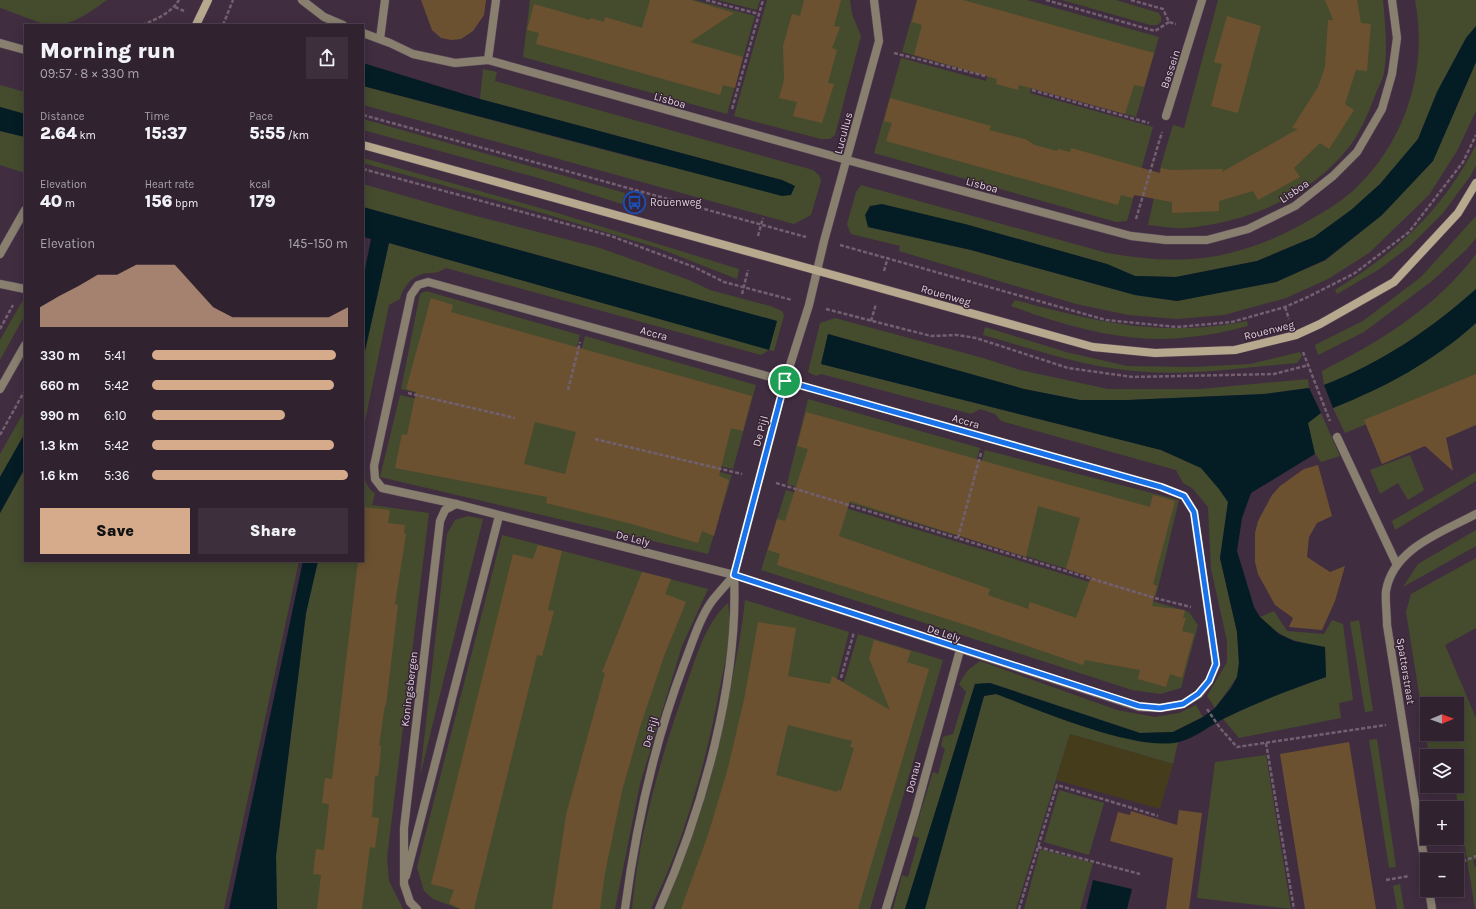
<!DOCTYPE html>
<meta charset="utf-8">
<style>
:root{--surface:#312230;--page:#3d2f3c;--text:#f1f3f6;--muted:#a8a4ab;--line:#4c3f4c;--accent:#d6ab8b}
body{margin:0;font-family:Karla,sans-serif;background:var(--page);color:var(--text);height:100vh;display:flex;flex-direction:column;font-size:15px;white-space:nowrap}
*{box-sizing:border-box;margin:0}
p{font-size:13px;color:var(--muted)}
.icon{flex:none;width:22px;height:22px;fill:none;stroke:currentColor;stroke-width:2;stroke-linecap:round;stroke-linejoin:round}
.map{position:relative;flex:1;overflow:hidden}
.panel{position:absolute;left:24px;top:24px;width:340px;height:538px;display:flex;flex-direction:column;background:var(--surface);border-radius:0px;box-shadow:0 2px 10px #0003,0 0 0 1px var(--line)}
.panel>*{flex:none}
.needle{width:26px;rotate:89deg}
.buttons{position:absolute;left:1420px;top:697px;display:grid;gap:8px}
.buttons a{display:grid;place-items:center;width:44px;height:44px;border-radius:0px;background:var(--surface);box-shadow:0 2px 10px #0003,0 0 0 1px var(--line);font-size:20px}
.pin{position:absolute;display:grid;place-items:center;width:34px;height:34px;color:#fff;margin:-17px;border:2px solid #fff;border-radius:50%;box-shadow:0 1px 4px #0007}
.round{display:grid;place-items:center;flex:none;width:42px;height:42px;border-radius:0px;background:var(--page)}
.summary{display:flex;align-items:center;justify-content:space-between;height:68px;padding:0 16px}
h1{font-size:22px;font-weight:800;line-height:30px}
.metrics{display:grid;grid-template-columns:repeat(3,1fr);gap:6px;height:68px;padding:4px 16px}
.metrics div{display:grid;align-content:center}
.metrics b{font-size:17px;font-weight:800}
.metrics small{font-size:11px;font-weight:400}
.metrics p{font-size:11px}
.chart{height:112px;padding:8px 16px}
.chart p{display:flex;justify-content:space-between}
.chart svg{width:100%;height:72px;margin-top:4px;fill:var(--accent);opacity:.7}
.primary-button{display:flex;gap:8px;margin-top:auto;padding:8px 16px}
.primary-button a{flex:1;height:46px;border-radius:0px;background:var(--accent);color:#111;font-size:16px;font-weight:800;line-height:46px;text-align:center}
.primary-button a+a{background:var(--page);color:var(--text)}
ul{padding:0 16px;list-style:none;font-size:13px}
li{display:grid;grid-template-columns:64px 48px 1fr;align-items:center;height:30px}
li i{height:10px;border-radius:5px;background:var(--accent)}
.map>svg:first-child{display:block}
.green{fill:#454c2d;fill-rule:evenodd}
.sand{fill:#453c1c}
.water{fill:#041d25}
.building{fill:#6c5131;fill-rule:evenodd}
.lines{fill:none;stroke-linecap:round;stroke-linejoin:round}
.service-casing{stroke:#5d4b5c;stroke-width:9}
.minor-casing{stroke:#5d4b5c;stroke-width:9}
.secondary-casing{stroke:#5d4b5c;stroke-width:9}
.path{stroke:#726071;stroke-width:2.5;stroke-dasharray:4 2;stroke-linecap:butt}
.service{stroke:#887f6f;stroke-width:8}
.minor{stroke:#887f6f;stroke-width:8}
.secondary{stroke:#b7a98e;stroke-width:8}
.route-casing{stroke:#fff;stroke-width:8}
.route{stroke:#1a73e8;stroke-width:5}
.labels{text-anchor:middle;stroke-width:3;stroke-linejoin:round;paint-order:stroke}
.street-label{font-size:11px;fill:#dfd2de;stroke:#372335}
.poi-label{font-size:11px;fill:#dfd2de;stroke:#372335;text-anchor:start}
</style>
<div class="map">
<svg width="1476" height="909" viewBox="0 0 1476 909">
<rect width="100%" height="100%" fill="#412d40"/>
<!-- green -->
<g class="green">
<path d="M0 0H107C92 11 70 27 51 25 40 24 13 12 0 8Z"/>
<polygon points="530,0 695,0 755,16 727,114 523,57"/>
<polygon points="718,0 760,0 757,10"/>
<polygon points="767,0 850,0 852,14 861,36 835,135 830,139 821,139 734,116"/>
<polygon points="917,0 1027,0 1159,37 1136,117 1031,87 1030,93 1153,127 1127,221 1116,222 874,153 901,58 986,81 987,76 902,52"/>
<polygon points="1062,0 1116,0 1159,13 1161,17 1161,22 1157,25 1150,25"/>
<path d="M1218 0H1383C1385 24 1388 48 1384 73 1382 81 1377 90 1374 98 1368 114 1360 133 1349 147 1311 196 1246 223 1185 228 1173 229 1160 226 1148 225L1161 165 1173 125 1184 128Z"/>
<path d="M1415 0H1476V26L1466 38 1437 92 1418 139 1380 184 1351 210 1314 237 1257 261 1176 277 1135 276 1107 264 965 224 868 227 971 250 1135 295 1177 301 1276 282 1326 260 1382 215 1433 161 1476 62V111L1457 151 1429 195 1369 253 1328 279 1286 298 1224 315 1177 319 1128 315 1076 304 899 251 900 246 851 234 847 224 856 192 861 185 1107 253C1142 259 1174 262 1210 257 1243 252 1277 239 1306 222 1324 212 1343 201 1358 186 1407 138 1428 67 1415 0Z"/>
<polygon points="483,69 497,72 495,81 813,170 819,175 821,181 811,215 794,224 363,105 363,86 650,162 795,186 782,180 480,99"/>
<polygon points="0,85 25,92 25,114 0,107"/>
<polygon points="363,119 625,193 622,204 542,179 363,130"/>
<polygon points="0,131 25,137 25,173 0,165"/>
<path d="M1476 145V165L1471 175 1443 213 1410 246 1378 270 1337 294 1335 290C1397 252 1442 211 1476 145Z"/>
<polygon points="363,158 554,212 739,269 737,279 658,248 549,215 363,163"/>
<path d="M363 184 472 215 600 248 689 280 710 290 770 306 782 311 784 316 774 351 769 350 761 355 446 268C433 276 433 271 422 274 411 277 402 289 400 299L389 305 363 431V360L389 243 769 349 777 321 363 207Z"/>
<polygon points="1476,216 1476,238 1467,249 1432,281 1364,332 1318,355 1315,345 1363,321 1421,277"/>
<path d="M1476 254V289C1430 330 1381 363 1324 385L1322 371C1380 341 1436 308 1476 254Z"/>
<polygon points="426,291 580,335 565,391 570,392 585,336 756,385 733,469 591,436 590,440 732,475 708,554 380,477 400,395 517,423 519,417 401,389 420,294"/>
<polygon points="23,300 25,300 25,315 0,360 0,340"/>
<path d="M1015 300C1096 322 1162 338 1247 321L1248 326C1229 331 1210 335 1190 337 1130 345 1067 327 1011 306Z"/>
<polygon points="835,318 983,358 1020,370 1108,389 1200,389 1308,379 1309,388 1264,394 1128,400 1080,400 1024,389 828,334 821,364 1161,450 1201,468 1219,489 1228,502 1220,558 1237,632 1239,663 1237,677 1215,708 1207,696 1227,662 1227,641 1211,569 1208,507 1192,488 1183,483 1176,470 1001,421 995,414 980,409 971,414 821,374 816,376 808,372 820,323"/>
<path d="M1476 323V379L1345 433 1333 408C1385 387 1434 361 1476 323Z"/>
<path d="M985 327 1066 352 1127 366 1191 367 1250 364 1300 352 1302 356 1297 363C1248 367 1198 375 1148 372 1092 370 1037 350 983 335Z"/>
<polygon points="808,399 980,448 955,535 787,484"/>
<polygon points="25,410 25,433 0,477 0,454"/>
<polygon points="1321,413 1340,456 1321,462 1315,454 1307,423"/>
<polygon points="985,450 1179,500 1156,596 960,536"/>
<polygon points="1410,455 1424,490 1408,500 1398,483 1380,494 1370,470"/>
<path d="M363 466C366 479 363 483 375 494L372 505 429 513 387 858 389 881 403 909H277L276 856 306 613 318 561H363Z"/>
<polygon points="25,468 25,561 299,561 224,909 0,909 0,513"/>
<polygon points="1476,472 1476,481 1395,530 1392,521"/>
<polygon points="786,490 1189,612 1198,625 1181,688 1160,694 1132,690 761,570"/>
<polygon points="468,516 483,519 420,776 447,534 455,520"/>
<polygon points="1476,530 1476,546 1403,587 1418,564"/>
<polygon points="502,535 708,589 682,646 640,784 615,909 459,909 433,899 424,891 417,867"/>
<path d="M1476 558V628L1445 645 1476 718V859L1473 861 1476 868V909H1475L1455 786H1457V756H1429L1406 612 1411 594ZM1427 704H1457V734H1427Z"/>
<path d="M745 600 849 632 837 679 844 682 858 634 943 660 870 909H664L673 886C701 792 735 698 745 600Z"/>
<path d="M728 603C732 631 726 659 720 687 710 743 695 800 675 853 668 872 659 891 651 909H632C639 832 661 756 687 683 697 655 705 624 728 603Z"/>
<path d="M1274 611 1287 631 1324 634 1332 620 1343 624 1353 700 1339 703 1341 718 1239 738 1223 719 1265 699 1326 677 1325 647C1297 643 1280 638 1260 617Z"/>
<polygon points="1359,620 1373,711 1365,712 1350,622"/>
<polygon points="980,661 1117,710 1155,717 1179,713 1196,705 1203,717 1173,732 1140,733 990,683 975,684 905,909 893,909 902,875 908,877 919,838 913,836 933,772 938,774 945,749 941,746 943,737 953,734 966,692 959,684 968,670"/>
<path d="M996 694C1050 714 1120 746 1178 742L1173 764 1070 734 1016 909H925L984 696Z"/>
<polygon points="1377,739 1396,867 1389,868 1369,740"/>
<polygon points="1266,755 1291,909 1197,898 1215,762"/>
<polygon points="1059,790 1104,803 1089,855 1044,842"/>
<polygon points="1040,849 1093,863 1080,909 1024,909"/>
<polygon points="1400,884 1404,909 1397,909 1393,886"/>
</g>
<!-- sand -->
<polygon class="sand" points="1070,734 1173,764 1160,809 1056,780"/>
<!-- water -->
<g class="water">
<polygon points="1476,26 1476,62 1433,161 1382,215 1325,260 1276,282 1177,301 1135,295 971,250 868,227 865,215 870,206 882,204 965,224 1107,264 1135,276 1176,277 1257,261 1314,237 1351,210 1380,184 1418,139 1437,92 1466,38"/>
<polygon points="363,63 480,99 782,180 795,186 791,195 782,196 363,86"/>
<polygon points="0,107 25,114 25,137 0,131"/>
<polygon points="363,207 777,321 769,350 389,243 363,360 363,279 371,239 363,237"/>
<path d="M1476 289V323C1434 361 1386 387 1333 408L1324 385C1381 363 1430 330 1476 289Z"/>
<path d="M828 334 1024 389 1080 400H1128L1264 394 1309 388 1321 413 1308 423 1315 454 1251 493 1242 518 1237 551 1254 607 1260 617 1279 634 1294 641 1325 647 1326 677C1292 689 1258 702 1225 718 1210 725 1196 738 1179 742 1136 752 1039 710 996 694L984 696 925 909H905L975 684 990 683 1140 733 1173 732 1203 717 1215 708 1231 688 1237 677 1239 663 1237 632 1220 558 1228 502 1219 489 1201 468 1161 450 821 364Z"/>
<polygon points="25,433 25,468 0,513 0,477"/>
<polygon points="303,561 318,561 306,613 276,856 277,909 229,909"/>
<polygon points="1093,880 1132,889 1127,909 1086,909"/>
</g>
<!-- building -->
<g class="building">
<polygon points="421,0 486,0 484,15 473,31 461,39 451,40 441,38 432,30"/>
<polygon points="650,0 691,0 734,13 690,42 743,57 735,88 723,85 720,95 581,56 536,44 539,33 527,30 534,4 590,20 591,18 604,22 605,17 642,28"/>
<polygon points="804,0 841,0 834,26 840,27 832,48 837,50 828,83 834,84 822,123 793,116 797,102 779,98 784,80 783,46 792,14 800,16"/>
<polygon points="917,0 963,0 1154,53 1144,87 1134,85 1125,114 1019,85 1018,90 996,84 997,79 914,55 922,25 912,22"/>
<polygon points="1325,0 1357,0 1361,23 1371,24 1367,71 1356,70 1345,104 1354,110 1329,149 1320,143 1294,168 1300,177 1258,200 1253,191 1219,201 1219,211 1172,213 1172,202 1134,195 1133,198 1121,195 1118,205 886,141 892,123 884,121 890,98 991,126 989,130 1025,139 1035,145 1057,151 1058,149 1070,152 1071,148 1160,173 1161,168 1170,170 1223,169 1222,172 1298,129 1292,128 1318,87 1325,67 1328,20 1333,20"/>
<polygon points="1227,16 1261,26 1238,113 1211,106 1222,64 1214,62"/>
<path d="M431 298 453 305 451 312 752 396 743 431 731 428 719 476 729 480 714 536 702 531 698 543 628 523 546 503 547 497 395 468 402 434 407 435 416 392 406 389ZM535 422 576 432 565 474 524 464Z"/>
<polygon points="1476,374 1476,425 1446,438 1453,471 1425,446 1382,464 1364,420"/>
<path d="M806 412 1150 507 1153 495 1175 501 1153 584 1157 586 1152 606 1185 610 1183 618H1186L1182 631 1194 634 1182 678 1170 674 1166 687 1138 679 1140 670 1085 660 1083 665 969 626 777 565 780 554 768 550 777 519 785 521 808 449 797 446ZM850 501 1026 557 1038 506 1080 518 1066 569 1091 577 1076 618 1030 602 1028 609 988 595 990 589 839 536Z"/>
<polygon points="1318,465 1332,516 1317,523 1309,537 1307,557 1330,572 1345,566 1335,601 1322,630 1289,627 1293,618 1275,605 1258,574 1255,562 1255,533 1258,521 1272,495 1280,486 1304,469"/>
<polygon points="364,507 390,510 388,523 405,525 404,533 406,534 395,604 398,605 386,705 385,705 379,746 381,746 380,761 378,776 375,776 372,817 379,818 375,848 370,847 362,909 317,909 321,875 313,874 316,849 324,850 329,804 322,803 325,778 332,779 358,561 363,561"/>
<polygon points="538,545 562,551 548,610 554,611 542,656 537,655 474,909 461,909 449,903 454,890 431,884 513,554 533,559"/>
<polygon points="642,572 671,579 665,594 686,602 664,656 641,724 622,791 605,873 600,909 552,909 566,815 605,673 602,672"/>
<path d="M758 622 796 628 788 676 830 684 832 676 890 710 869 658 874 640 911 651 907 662 929 669 858 909H681L708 835 728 768 744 700ZM788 725 852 741 850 747 854 748 841 791 838 790 837 792 776 775Z"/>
<polygon points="1349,742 1376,909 1305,909 1280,754"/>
<polygon points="1179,810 1202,813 1189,909 1166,909 1173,858 1110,841 1118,812 1130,815 1131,811 1177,825"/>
</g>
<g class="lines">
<defs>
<g id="service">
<polyline points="302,0 324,17 343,25"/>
<polyline points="363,33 390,43 413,54 455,63 488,60"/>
<polyline points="380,39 385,0"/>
</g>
<g id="minor">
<polyline points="496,0 488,60 847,160 1131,236 1166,240 1207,240 1248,229 1295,206 1333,176 1357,152 1382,109 1392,74 1397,38 1392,0"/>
<polyline points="0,43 25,50"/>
<polyline points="1166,116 1202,0"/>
<polyline points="0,254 25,210"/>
<polygon points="428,282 785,381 1161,487 1184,496 1194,512 1216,665 1209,681 1199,694 1183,704 1160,708 1139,707 734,575 456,504 382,488 375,479 374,466 411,295 418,285"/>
<polyline points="0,284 25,289"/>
<polyline points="0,389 25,345"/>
<polyline points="1337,437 1397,565"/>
<polyline points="406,876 499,516"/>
<path d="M1427 877 1387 625C1387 614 1385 601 1386 591 1393 548 1443 532 1476 514"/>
<polyline points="1429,890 1432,909"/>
<polyline points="417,909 410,902 404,884 404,828 440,521 445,510 456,504"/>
<path d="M625 909C636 826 654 743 684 664 692 644 699 619 712 601 719 592 727 584 734 575"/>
<path d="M659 909C702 812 739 682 734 575L785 381 809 305 824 241 879 41 874 0"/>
<polyline points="886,909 915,813 960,650"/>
</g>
<g id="secondary">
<polyline points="196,25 208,0"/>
<polyline points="363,145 1093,347 1155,353 1235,350 1296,335 1320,324 1394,282 1458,213 1476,183"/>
</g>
</defs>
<!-- service casing -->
<use href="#service" class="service-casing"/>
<!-- minor casing -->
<use href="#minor" class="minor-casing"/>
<!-- secondary casing -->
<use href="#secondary" class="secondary-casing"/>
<!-- path -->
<g class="path">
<polyline points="706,0 759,14"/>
<polyline points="1046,0 1155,31 1169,22"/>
<polyline points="1131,0 1163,9 1169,22 1176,24"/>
<polyline points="175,7 184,11"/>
<path d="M142 25C157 19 171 13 179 0"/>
<polyline points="223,25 233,0"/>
<polyline points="894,53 985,76"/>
<polyline points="1032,90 1149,123"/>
<polyline points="732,109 763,0"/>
<polyline points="363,115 806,237"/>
<polyline points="363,169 611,236 694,267 724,282 792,300"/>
<polyline points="1136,219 1162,132"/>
<polyline points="758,236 763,218"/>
<polyline points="840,245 1106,320 1177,327 1232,322 1285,307 1310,296 1355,273 1409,232 1463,162 1476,135"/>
<polyline points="884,271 888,257"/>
<polyline points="742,294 748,270"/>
<polyline points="1285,307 1289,319"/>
<polyline points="826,309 931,336 957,335 976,338 1068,368 1133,377 1274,374 1309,365"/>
<polyline points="871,321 876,304"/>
<polyline points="0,329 13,305"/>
<polyline points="1303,352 1330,421"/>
<polyline points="568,390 580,342"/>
<polyline points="408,393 515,418"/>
<polyline points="0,435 25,390"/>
<polyline points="595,439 742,474"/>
<polyline points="776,483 1155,598 1191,607"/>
<polyline points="958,538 981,453"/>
<polyline points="841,678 854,632"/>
<polyline points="1207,709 1220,728 1237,747 1386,725"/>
<polyline points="1266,743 1294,909"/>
<polyline points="1038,847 1140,874"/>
<polyline points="1457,864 1476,856"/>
<polyline points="1386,880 1409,876"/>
<polyline points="1019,909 1057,785 1158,816"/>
</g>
<!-- service -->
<use href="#service" class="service"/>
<!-- minor -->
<use href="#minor" class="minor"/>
<!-- secondary -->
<use href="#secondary" class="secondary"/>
</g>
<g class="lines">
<defs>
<polygon id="route" points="785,381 1161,487 1184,496 1194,512 1216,664 1209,681 1198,694 1183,704 1160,708 1139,706 734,575"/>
</defs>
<!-- route casing -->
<use href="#route" class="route-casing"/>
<!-- route -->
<use href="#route" class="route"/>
</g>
<!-- icons -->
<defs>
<symbol id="bus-ring" viewBox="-11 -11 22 22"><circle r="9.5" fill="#372335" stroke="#1a4fb4" stroke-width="1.5"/><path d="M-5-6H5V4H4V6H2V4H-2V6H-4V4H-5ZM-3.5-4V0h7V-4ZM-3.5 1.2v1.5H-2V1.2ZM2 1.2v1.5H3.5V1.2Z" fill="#1a4fb4"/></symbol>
</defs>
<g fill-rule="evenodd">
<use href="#bus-ring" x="622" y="190" width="25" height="25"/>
</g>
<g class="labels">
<!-- street labels -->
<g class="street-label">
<text transform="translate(1170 69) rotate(-72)" y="4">Bassein</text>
<text transform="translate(670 100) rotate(16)" y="4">Lisboa</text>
<text transform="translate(843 133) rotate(-75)" y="4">Lucullus</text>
<text transform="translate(982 185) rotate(15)" y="4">Lisboa</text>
<text transform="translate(1294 191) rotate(-34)" y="4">Lisboa</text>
<text transform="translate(946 295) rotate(16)" y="4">Rouenweg</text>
<text transform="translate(1269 330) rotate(-14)" y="4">Rouenweg</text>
<text transform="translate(654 333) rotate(15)" y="4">Accra</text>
<text transform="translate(966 421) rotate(16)" y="4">Accra</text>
<text transform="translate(760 431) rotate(-75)" y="4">De Pijl</text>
<text transform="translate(633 538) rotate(14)" y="4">De Lely</text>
<text transform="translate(944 633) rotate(18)" y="4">De Lely</text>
<text transform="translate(1406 671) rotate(81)" y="4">Spatterstraat</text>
<text transform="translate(409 689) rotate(-83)" y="4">Koningsbergen</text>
<text transform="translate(650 732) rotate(-74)" y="4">De Pijl</text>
<text transform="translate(913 777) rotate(-75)" y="4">Donau</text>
</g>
<!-- poi labels -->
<g class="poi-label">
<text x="650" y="206">Rouenweg</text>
</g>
</g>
</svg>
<div class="buttons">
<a><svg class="needle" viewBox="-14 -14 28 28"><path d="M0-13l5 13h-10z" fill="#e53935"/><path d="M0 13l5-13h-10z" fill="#a8a4ab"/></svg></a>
<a><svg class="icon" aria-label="layers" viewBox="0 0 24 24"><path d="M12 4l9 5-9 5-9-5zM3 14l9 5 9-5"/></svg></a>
<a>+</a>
<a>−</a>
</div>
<div class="pin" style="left:785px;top:381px;background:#1e9e55"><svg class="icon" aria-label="arrive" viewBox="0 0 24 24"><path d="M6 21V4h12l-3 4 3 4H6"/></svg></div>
<section class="panel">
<div class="summary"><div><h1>Morning run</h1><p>09:57 · 8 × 330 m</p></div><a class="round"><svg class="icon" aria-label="share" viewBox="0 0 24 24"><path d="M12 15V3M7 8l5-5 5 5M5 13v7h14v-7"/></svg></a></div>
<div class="metrics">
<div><p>Distance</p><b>2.64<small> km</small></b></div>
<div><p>Time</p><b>15:37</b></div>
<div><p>Pace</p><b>5:55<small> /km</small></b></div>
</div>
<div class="metrics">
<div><p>Elevation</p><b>40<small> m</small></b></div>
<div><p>Heart rate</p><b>156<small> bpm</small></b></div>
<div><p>kcal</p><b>179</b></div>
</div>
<div class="chart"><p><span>Elevation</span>145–150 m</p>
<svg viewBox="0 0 160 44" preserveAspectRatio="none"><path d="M0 44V32L10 25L20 19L30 12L40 12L50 6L60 6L70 6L80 19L90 32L100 38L110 38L120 38L130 38L140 38L150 38L160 32V44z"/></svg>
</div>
<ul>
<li><b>330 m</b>5:41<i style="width:94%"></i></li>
<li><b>660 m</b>5:42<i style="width:93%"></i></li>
<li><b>990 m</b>6:10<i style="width:68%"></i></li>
<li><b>1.3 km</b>5:42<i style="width:93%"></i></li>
<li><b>1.6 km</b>5:36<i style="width:100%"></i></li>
</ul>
<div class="primary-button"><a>Save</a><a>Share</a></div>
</section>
</div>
